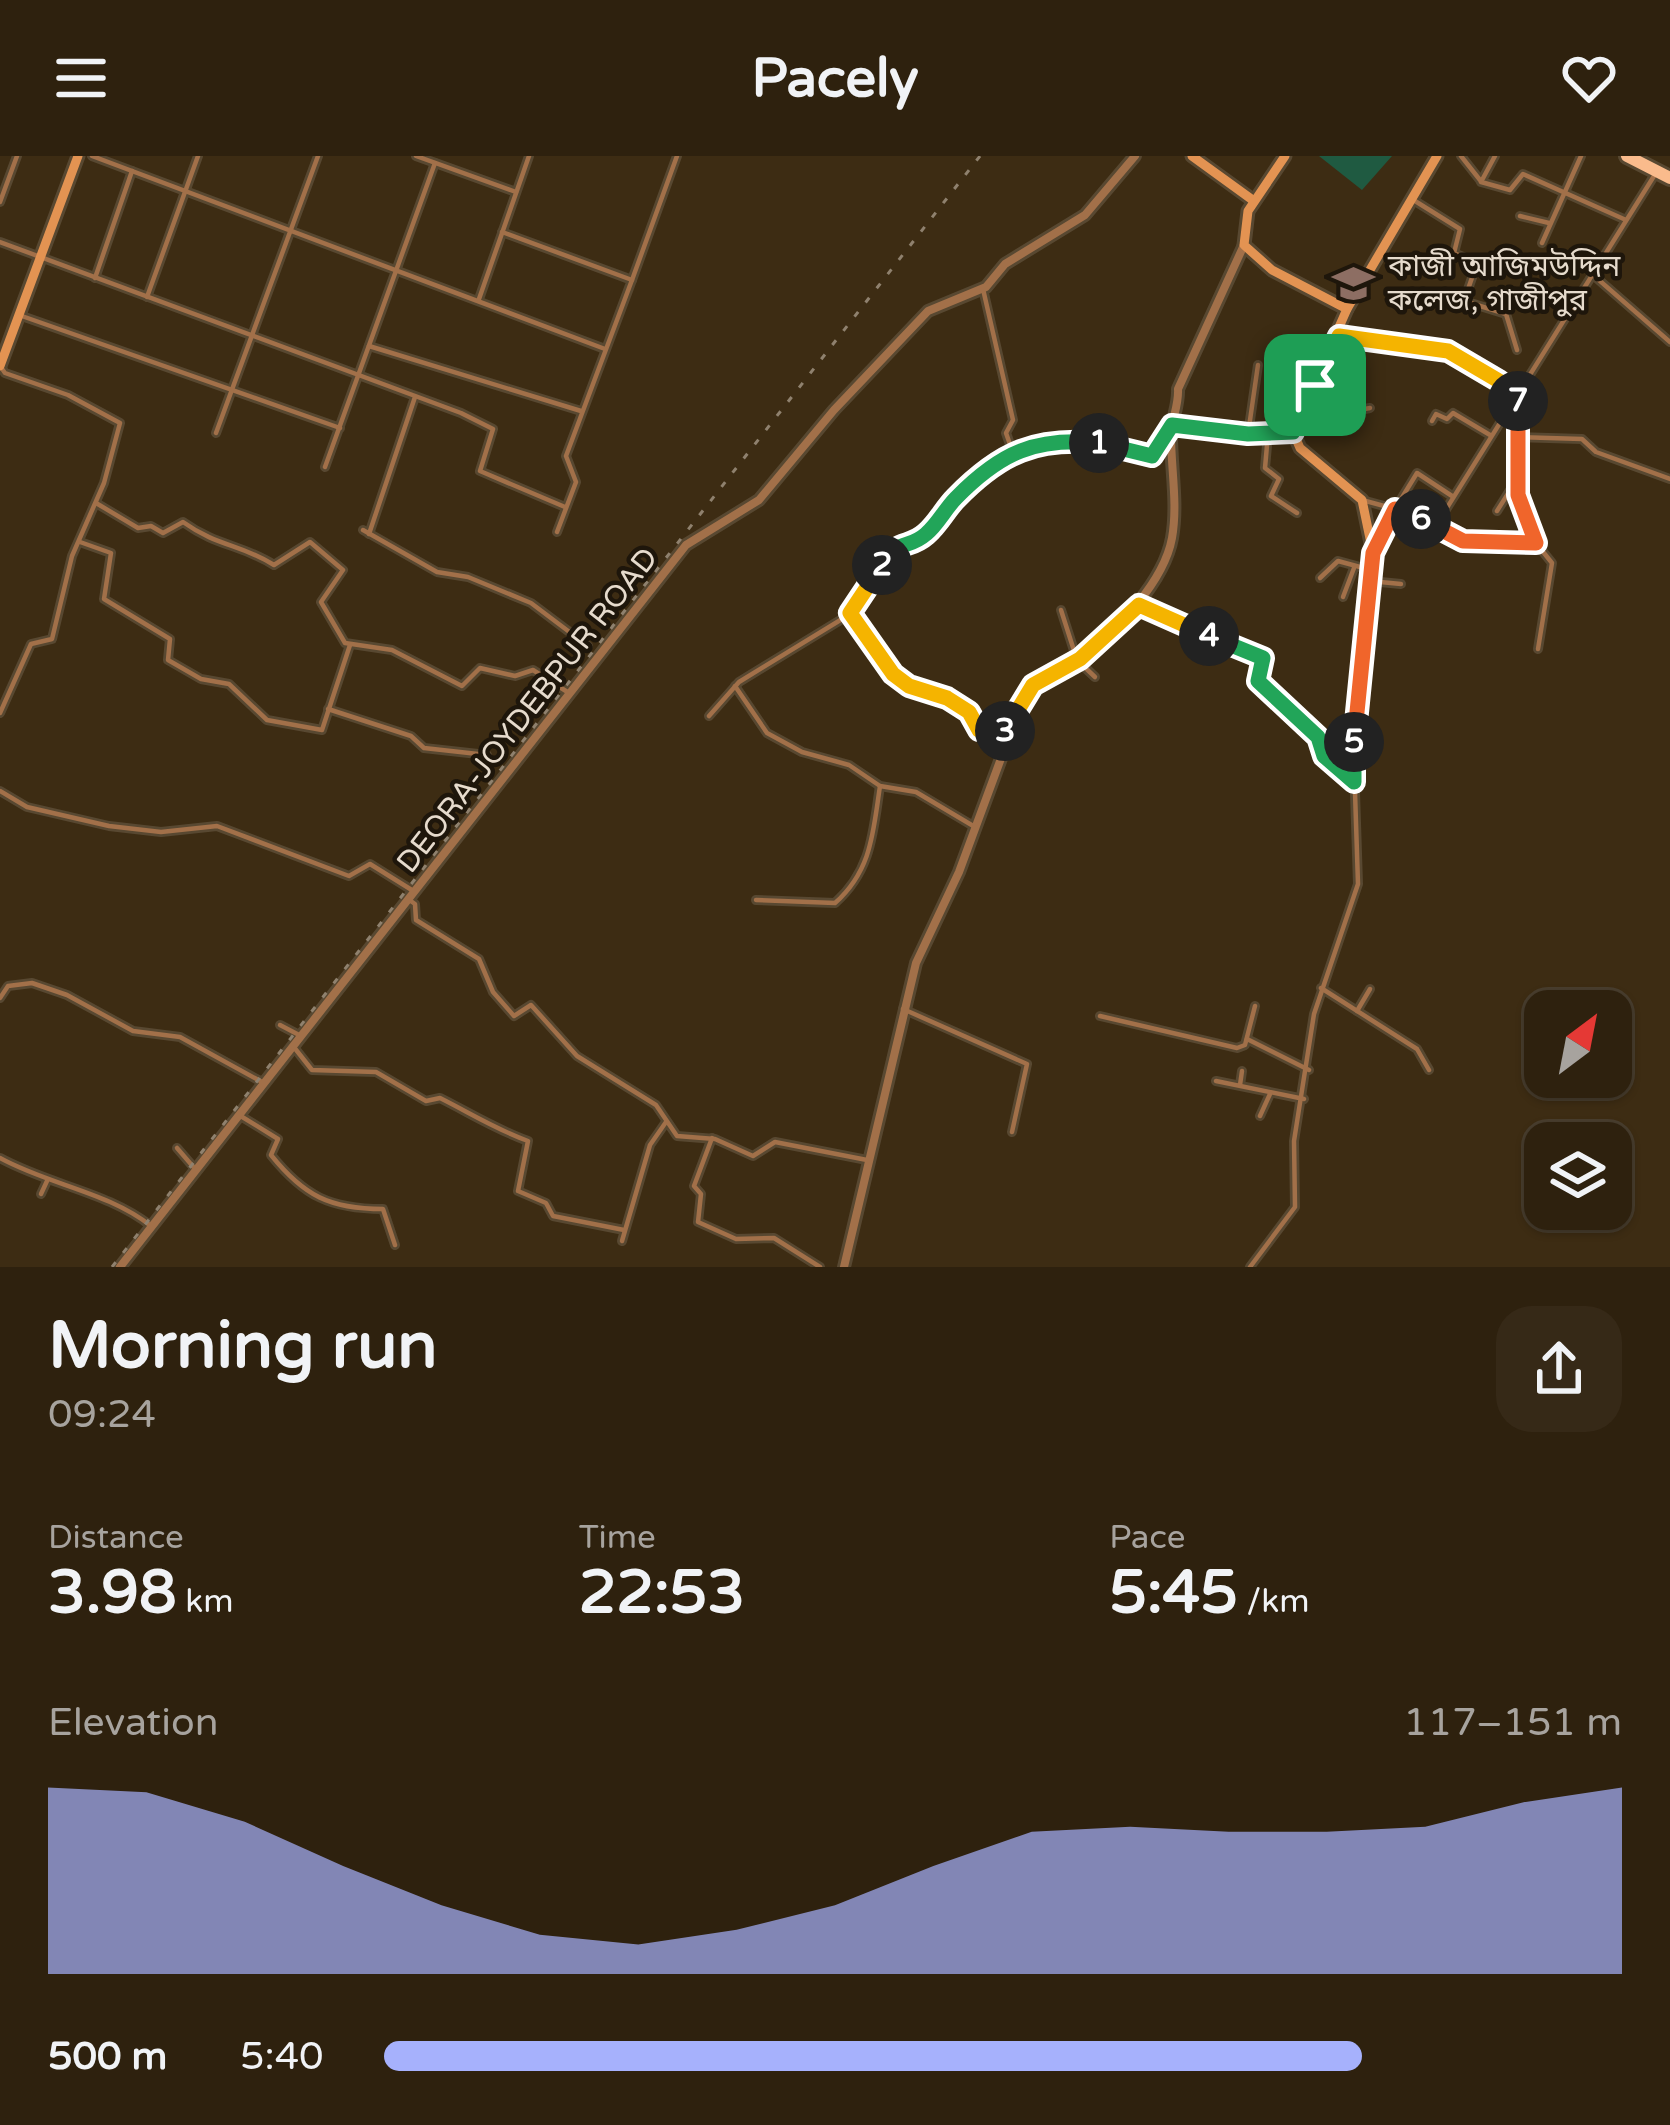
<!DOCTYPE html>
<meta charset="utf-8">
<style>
:root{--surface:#2e210e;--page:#362917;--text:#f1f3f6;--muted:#a7a39e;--line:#493e2e;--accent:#a6b1fc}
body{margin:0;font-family:"Varela Round","Noto Sans Bengali",sans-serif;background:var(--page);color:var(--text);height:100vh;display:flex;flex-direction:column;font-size:45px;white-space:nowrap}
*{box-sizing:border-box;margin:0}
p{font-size:39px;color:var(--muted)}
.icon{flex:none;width:66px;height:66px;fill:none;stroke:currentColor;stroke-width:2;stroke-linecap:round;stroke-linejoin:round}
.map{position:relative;height:1111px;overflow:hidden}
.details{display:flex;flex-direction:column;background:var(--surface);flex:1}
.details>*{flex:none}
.needle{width:78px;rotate:32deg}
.fabs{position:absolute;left:1524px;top:834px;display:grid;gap:24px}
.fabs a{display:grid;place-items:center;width:108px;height:108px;border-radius:24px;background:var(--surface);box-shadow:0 3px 9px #0004,0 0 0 3px var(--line);font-size:60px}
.pin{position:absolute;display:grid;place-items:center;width:102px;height:102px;color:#fff;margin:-51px;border-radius:24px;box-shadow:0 6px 18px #0006}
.km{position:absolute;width:60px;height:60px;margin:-30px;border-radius:50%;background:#222;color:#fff;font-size:33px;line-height:60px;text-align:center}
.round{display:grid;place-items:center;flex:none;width:126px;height:126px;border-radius:36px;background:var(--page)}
.overview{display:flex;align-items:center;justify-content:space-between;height:204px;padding:0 48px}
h1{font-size:66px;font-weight:800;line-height:90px}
.stats{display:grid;grid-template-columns:repeat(3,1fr);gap:18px;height:204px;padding:12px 48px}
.stats div{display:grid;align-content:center}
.stats b{font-size:60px;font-weight:800}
.stats small{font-size:33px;font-weight:400}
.stats p{font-size:33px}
.chart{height:336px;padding:24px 48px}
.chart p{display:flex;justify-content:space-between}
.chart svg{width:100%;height:216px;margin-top:12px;fill:var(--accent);opacity:.7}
ul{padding:0 48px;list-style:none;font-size:39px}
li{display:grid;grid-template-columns:192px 144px 1fr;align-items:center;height:90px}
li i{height:30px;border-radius:15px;background:var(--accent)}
header{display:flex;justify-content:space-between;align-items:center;height:156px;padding:0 48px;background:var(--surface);font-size:54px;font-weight:800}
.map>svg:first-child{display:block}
.green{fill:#1f5a41}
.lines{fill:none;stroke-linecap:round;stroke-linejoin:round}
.minor-casing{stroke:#584831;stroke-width:10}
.tertiary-casing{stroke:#584831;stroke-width:14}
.secondary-casing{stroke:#584831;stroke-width:15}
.primary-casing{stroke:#584831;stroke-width:18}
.minor{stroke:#a27049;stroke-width:4.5}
.tertiary{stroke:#a27049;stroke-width:8}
.secondary{stroke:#e39352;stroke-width:9}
.primary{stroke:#fabb8c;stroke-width:12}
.rail{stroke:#8f816e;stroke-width:3;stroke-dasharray:6 12;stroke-linecap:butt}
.split-1-casing{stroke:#fff;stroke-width:24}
.split-2-casing{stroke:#fff;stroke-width:24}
.split-3-casing{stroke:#fff;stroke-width:24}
.split-4-casing{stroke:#fff;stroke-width:24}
.split-5-casing{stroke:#fff;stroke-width:24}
.split-6-casing{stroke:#fff;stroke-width:24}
.split-7-casing{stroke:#fff;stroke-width:24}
.split-8-casing{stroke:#fff;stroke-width:24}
.split-1{stroke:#22a559;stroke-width:15}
.split-2{stroke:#22a559;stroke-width:15}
.split-3{stroke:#f5b400;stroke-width:15}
.split-4{stroke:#f5b400;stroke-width:15}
.split-5{stroke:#22a559;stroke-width:15}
.split-6{stroke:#f0652b;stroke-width:15}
.split-7{stroke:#f0652b;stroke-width:15}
.split-8{stroke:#f5b400;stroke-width:15}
.labels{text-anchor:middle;stroke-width:9;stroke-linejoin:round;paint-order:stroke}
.poi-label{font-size:30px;fill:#e6dbcd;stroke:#1e160b;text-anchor:start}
.street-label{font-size:30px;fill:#e6dbcd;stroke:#1e160b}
</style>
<header><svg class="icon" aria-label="menu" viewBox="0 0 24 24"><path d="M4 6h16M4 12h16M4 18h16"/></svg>Pacely<svg class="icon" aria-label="heart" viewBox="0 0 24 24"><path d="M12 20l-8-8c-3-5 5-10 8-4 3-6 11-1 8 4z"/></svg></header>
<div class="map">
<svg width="1670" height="1111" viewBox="0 0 1670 1111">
<rect width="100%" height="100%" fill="#3d2c13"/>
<!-- green -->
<polygon class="green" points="1319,0 1392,0 1362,34"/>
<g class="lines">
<defs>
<g id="minor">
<polyline points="92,0 605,193"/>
<polyline points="416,0 516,36"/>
<polyline points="1461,0 1480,24"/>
<polyline points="1495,0 1481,26 1510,34 1523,18 1626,64"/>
<polyline points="1415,45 1460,73 1454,97 1477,107 1464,145 1506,158 1517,194"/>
<polyline points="0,46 17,0"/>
<polyline points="1520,60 1549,67"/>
<polyline points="502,76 632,124 566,300 576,326 557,376"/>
<polyline points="0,86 461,257 493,273 480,315 565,351"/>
<polyline points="1542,87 1581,0"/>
<polyline points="1592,118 1670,186"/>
<polyline points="95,122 132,15"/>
<polyline points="632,124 677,0"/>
<polyline points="983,133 1013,264 1006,277 1012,294"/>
<polyline points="147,141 198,0"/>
<polyline points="479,143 529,0"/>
<polyline points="19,159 340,272"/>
<polyline points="1339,181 1448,195 1517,241 1518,339 1536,387 1463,385 1435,371"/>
<polyline points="369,190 581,255"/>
<polyline points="1315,229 1359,254 1370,252"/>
<polyline points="1432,265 1436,258 1447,263 1453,257 1490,279"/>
<polyline points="1172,269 1248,278 1289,275"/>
<polyline points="216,277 318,0"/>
<polyline points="1248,278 1258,209"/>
<polyline points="1268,278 1265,312 1279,323 1271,340 1297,357"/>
<polyline points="1520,281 1582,283 1596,296 1670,323"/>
<polyline points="325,311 435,7"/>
<polyline points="1362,344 1395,353 1417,317 1452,340"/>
<path d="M96 347 138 372 151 370 163 377 183 366C218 391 241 388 274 409L310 386 343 414 321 446 345 487 392 494 462 530 480 512 515 520 533 514 569 537"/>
<polyline points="1497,355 1516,325"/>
<polyline points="363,374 437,416 468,421 531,447 588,490"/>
<polyline points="369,378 415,241"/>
<polyline points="80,386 111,397 104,443 170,483 168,504 201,523 229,528 267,564 322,574 350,489"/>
<polyline points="1536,387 1552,407 1538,493"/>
<polyline points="1320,422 1338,405 1371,414"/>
<polyline points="1370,425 1401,428"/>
<polyline points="1343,441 1354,412"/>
<polyline points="1139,449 1260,499 1264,505 1257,525 1318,581 1324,600 1351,624"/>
<polyline points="1061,454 1077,504 1095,521"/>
<polyline points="850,457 893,518 909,530 947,541 969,556 979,574 1008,576"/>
<polyline points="735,530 767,577 802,596 849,609 880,630 916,636 975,671"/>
<polyline points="328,553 411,580 424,592 487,599"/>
<polyline points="0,557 31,488 52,483 72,400 104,327 120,267 68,239 5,217 0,210"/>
<polyline points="709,560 739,526 847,460 891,394 923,381 956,342 1013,295 1041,286 1083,285 1152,300 1170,276"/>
<polyline points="0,635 27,651 109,670 161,676 217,670 349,720 370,708 415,736"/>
<polyline points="408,743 415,748 416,764 479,803 493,836 514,860 531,849 577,900 656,949 677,980 715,983 753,1000 775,986 867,1004"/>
<path d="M756 744 835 747C872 714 873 676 880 630"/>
<polyline points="1321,832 1417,893 1429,914"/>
<polyline points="0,842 8,830 32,827 67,839 133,875 180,881 262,926"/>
<polyline points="903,853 1027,908 1012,976"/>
<polyline points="1357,855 1370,833"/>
<polyline points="1100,860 1237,892 1245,889 1255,850"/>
<polyline points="280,869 301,880"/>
<polyline points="1247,883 1309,914"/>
<path d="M293 890 312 914 376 916 426 945 440 942C470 957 495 973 528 985L518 1035 546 1047 553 1060 624 1074"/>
<polyline points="1216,925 1304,943"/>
<polyline points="1240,929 1242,915"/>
<path d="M239 959 278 983 271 999C304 1040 330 1053 383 1053L395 1089"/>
<polyline points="1260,960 1270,938"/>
<polyline points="712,982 694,1030 701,1038 698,1066 736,1083 774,1082 820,1111"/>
<polyline points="177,992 196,1014"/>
<path d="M0 1002C49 1029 108 1036 151 1070"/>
<polyline points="41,1038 47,1025"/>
<polyline points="622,1085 650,989 666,966"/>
<polyline points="1250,1111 1295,1051 1294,985 1314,858 1358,728 1353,575 1373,397 1395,353 1435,371 1654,20"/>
</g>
<g id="tertiary">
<polyline points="120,1111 686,389 759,344 834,254 928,155 986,131 1005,108 1085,59 1135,0"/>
<path d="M844 1111 916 807 959 716 1023 543C1038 520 1063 516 1084 500 1117 474 1164 426 1172 382 1178 348 1171 313 1171 279 1171 264 1179 250 1178 233L1244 89"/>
</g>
<g id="secondary">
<polyline points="1192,0 1254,45"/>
<polyline points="1285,0 1248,55 1244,89 1272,114 1347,153"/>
<polyline points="0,210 78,0"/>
<polyline points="1373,397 1362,344 1300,292 1293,276 1347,153 1437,0"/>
</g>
<polyline id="primary" points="1627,0 1670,22"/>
</defs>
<!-- minor casing -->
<use href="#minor" class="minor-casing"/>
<!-- tertiary casing -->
<use href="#tertiary" class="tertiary-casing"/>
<!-- secondary casing -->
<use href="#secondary" class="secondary-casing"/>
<!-- primary casing -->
<use href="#primary" class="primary-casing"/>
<!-- minor -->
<use href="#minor" class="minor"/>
<!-- tertiary -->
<use href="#tertiary" class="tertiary"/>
<!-- secondary -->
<use href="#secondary" class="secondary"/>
<!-- primary -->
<use href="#primary" class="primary"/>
<!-- rail -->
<polyline class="rail" points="112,1111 980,0"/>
</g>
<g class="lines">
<defs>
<polyline id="split-1" points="1099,287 1152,300 1172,269 1248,278 1293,276 1315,229"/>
<path id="split-2" d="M882 409C898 382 908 394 926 378 938 368 945 353 956 342 1001 296 1036 281 1099 287"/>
<polyline id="split-3" points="882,409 850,457 893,518 909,530 947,542 969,556 979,574 1005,575"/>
<polyline id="split-4" points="1005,575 1033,529 1080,503 1139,449 1209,480"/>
<polyline id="split-5" points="1209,480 1263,502 1258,525 1318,581 1324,600 1354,626 1354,586"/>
<polyline id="split-6" points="1354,586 1373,397 1395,353 1421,363"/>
<polyline id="split-7" points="1421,363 1463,385 1536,387 1518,339 1518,245"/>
<polyline id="split-8" points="1315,229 1339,180 1448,195 1499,225 1518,245"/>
</defs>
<!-- split-1 casing -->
<use href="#split-1" class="split-1-casing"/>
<!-- split-2 casing -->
<use href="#split-2" class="split-2-casing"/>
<!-- split-3 casing -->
<use href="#split-3" class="split-3-casing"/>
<!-- split-4 casing -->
<use href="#split-4" class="split-4-casing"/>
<!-- split-5 casing -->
<use href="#split-5" class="split-5-casing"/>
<!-- split-6 casing -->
<use href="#split-6" class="split-6-casing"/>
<!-- split-7 casing -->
<use href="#split-7" class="split-7-casing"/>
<!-- split-8 casing -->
<use href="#split-8" class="split-8-casing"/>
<!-- split-1 -->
<use href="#split-1" class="split-1"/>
<!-- split-2 -->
<use href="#split-2" class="split-2"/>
<!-- split-3 -->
<use href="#split-3" class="split-3"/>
<!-- split-4 -->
<use href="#split-4" class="split-4"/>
<!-- split-5 -->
<use href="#split-5" class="split-5"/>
<!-- split-6 -->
<use href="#split-6" class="split-6"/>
<!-- split-7 -->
<use href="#split-7" class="split-7"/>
<!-- split-8 -->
<use href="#split-8" class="split-8"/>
</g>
<!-- icons -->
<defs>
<symbol id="university-bare" viewBox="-9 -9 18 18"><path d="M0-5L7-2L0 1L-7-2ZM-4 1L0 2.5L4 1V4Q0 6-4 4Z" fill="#8d6e63" stroke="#1e160b" stroke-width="2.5" paint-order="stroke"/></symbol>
</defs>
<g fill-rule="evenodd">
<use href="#university-bare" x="1324" y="98" width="59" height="59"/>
</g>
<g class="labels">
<!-- poi labels -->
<g class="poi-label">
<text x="1388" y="120">কাজী আজিমউদ্দিন<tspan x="1388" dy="34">কলেজ, গাজীপুর</tspan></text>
</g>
<!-- street labels -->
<g class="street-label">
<text transform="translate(527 554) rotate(-52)" y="10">DEORA-JOYDEBPUR ROAD</text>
</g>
</g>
</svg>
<div class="fabs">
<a><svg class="needle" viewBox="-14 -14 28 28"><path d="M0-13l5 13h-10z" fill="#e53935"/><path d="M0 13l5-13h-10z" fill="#a7a39e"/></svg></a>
<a><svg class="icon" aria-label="layers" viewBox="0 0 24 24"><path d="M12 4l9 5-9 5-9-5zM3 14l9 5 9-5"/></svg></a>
</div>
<div class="pin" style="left:1315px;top:229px;background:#1e9e55"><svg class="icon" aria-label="arrive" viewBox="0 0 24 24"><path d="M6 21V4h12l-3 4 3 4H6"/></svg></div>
<b class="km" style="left:1099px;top:287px">1</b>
<b class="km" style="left:882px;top:409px">2</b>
<b class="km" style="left:1005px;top:575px">3</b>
<b class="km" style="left:1209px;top:480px">4</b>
<b class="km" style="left:1354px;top:586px">5</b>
<b class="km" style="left:1421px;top:363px">6</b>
<b class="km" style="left:1518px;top:245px">7</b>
</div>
<section class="details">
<div class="overview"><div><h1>Morning run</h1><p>09:24</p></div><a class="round"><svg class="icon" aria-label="share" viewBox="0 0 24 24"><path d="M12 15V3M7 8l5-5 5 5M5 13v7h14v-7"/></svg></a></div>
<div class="stats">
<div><p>Distance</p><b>3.98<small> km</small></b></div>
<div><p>Time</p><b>22:53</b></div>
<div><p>Pace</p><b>5:45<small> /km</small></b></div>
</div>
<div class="chart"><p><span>Elevation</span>117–151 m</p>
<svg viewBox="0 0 160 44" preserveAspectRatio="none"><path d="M0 44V6L10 7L20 13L30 22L40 30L50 36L60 38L70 35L80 30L90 22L100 15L110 14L120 15L130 15L140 14L150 9L160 6V44z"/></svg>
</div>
<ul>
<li><b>500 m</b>5:40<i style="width:79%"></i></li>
</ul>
</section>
